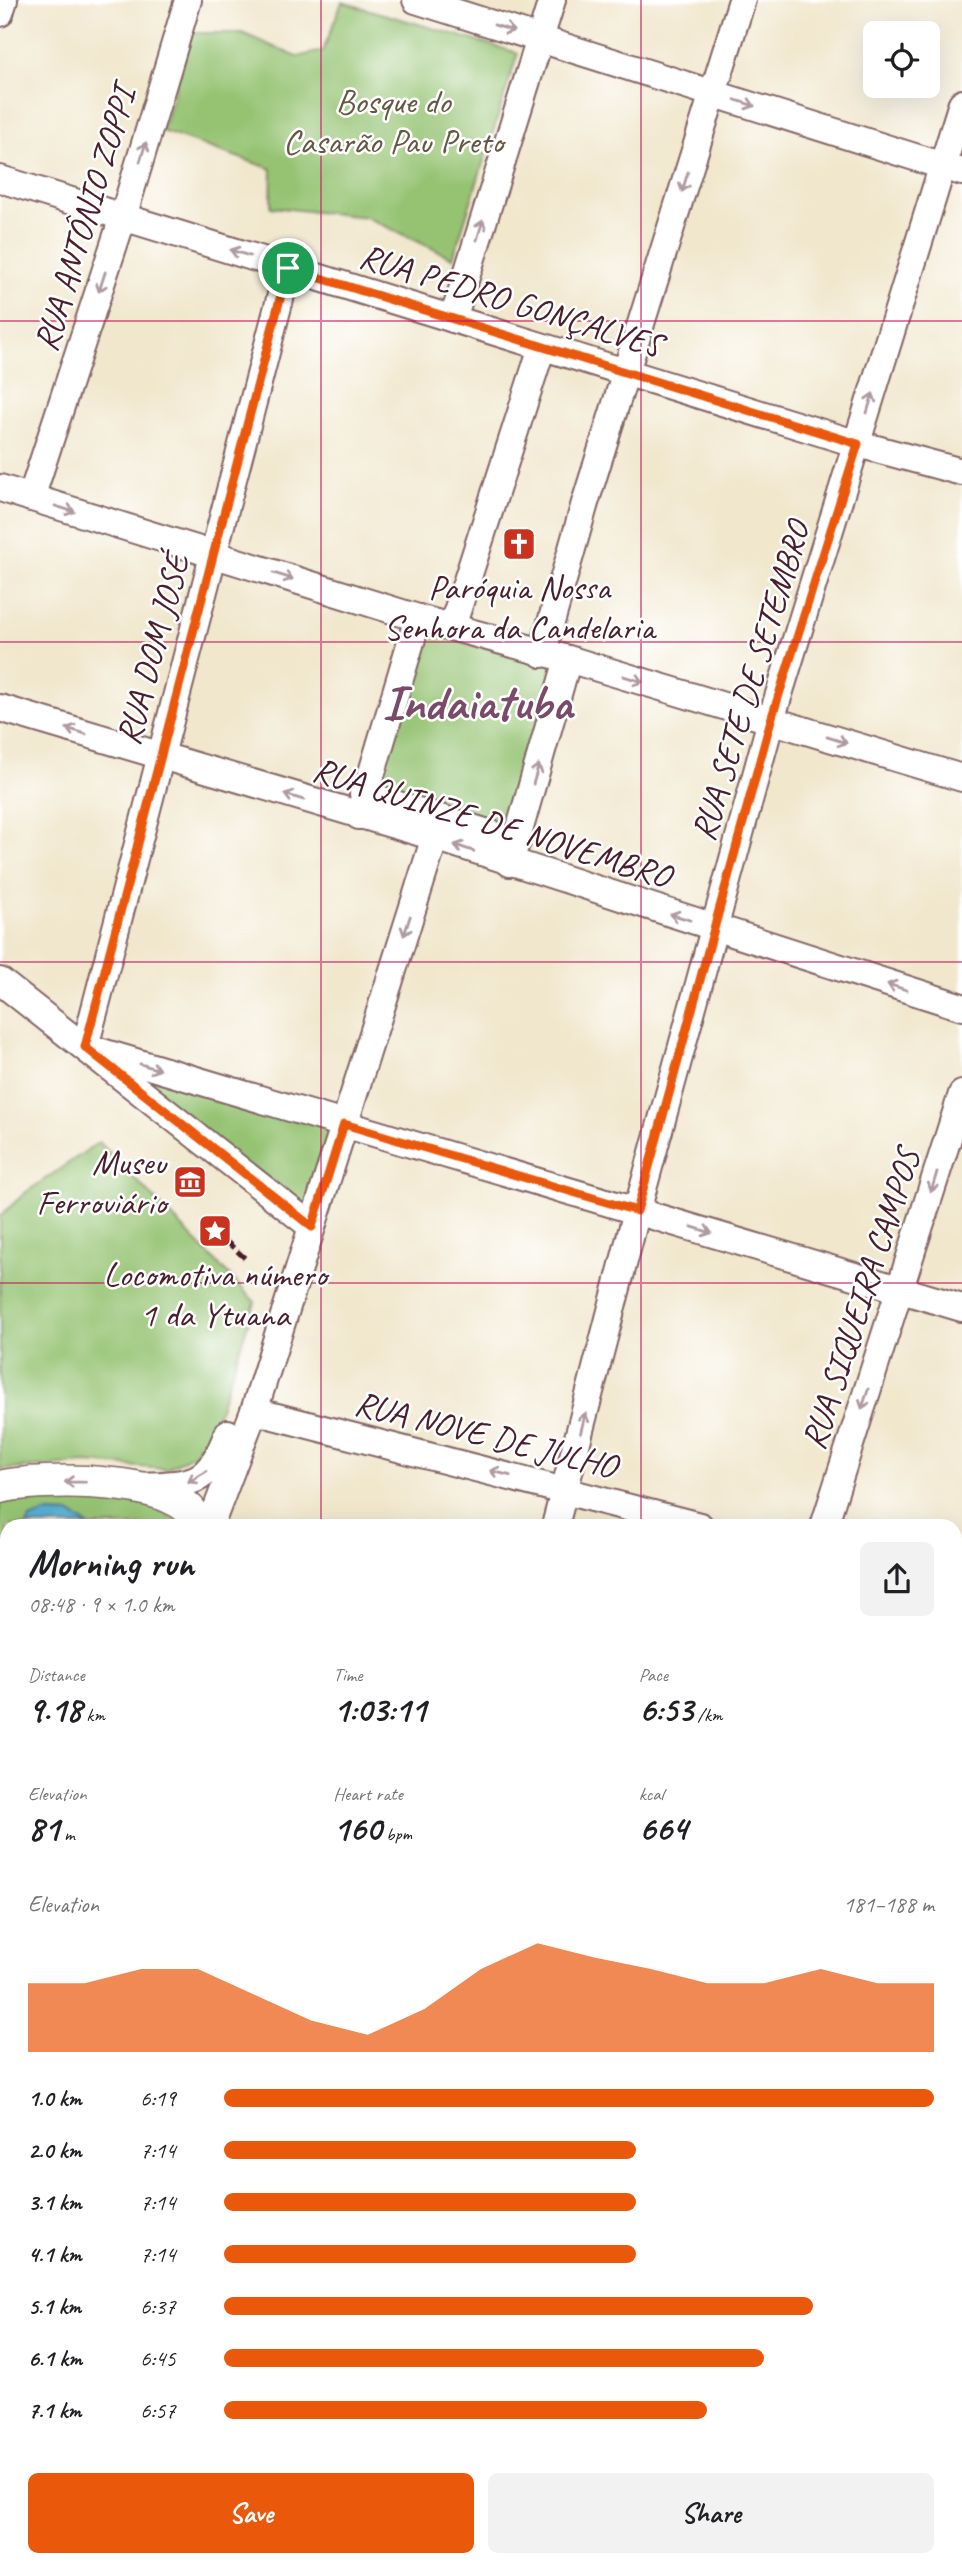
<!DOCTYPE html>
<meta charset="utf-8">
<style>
:root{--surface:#fff;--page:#f2f2f2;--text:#202124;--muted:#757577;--accent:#ea580c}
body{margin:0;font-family:Caveat,sans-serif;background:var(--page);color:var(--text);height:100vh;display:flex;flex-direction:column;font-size:26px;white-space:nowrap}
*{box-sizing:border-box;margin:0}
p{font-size:23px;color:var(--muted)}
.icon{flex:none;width:38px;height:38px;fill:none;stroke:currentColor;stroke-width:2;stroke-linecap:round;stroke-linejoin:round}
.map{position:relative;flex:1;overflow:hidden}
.panel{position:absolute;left:0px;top:1519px;width:962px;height:1048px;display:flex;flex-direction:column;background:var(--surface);border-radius:21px 21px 0 0;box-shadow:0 7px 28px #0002}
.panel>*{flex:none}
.fabs{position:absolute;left:863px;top:21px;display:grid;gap:14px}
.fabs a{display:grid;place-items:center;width:77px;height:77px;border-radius:10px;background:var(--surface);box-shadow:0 7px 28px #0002;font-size:35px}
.pin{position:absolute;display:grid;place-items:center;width:60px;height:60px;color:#fff;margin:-30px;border:4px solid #fff;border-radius:50%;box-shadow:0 2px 7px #0007}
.round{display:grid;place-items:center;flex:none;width:74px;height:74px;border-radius:10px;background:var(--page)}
.summary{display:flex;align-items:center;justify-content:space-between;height:119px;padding:0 28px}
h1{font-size:38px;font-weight:600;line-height:52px}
.stats{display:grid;grid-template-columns:repeat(3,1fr);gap:10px;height:119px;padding:7px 28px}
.stats div{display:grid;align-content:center}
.stats b{font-size:35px;font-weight:600}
.stats small{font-size:19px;font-weight:400}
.stats p{font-size:19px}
.chart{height:196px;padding:14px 28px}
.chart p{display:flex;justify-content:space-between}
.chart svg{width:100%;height:126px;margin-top:7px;fill:var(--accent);opacity:.7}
.action{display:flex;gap:14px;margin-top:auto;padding:14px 28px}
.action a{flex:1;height:80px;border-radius:10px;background:var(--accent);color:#fff;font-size:28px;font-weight:600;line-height:80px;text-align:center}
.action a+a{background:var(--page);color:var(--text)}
ul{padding:0 28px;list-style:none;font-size:23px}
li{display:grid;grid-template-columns:112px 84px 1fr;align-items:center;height:52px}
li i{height:18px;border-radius:9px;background:var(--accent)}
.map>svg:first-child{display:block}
.green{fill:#95c372;stroke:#70714e;stroke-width:2}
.water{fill:#55aed2;stroke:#50667e;stroke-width:2}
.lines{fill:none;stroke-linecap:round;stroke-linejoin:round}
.minor-casing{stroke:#846564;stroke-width:30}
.major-casing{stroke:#846564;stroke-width:35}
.minor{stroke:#fff;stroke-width:26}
.major{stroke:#fff;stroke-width:32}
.rail{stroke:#4a1f2b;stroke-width:5;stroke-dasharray:10 5;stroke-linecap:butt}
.oneway{stroke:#ae9aa0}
.route-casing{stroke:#fff;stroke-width:14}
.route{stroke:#ea580c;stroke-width:9}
.grid{fill:none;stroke:#c2185b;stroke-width:2;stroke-opacity:0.55}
.labels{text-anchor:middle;stroke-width:5;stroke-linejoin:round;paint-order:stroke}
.park-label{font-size:35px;fill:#645844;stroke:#fff}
.street-label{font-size:35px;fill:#4a1f2b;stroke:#fff}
.poi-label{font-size:35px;fill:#4a1f2b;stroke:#fff}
.town-label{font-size:49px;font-weight:bold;fill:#7a4b69;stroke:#fff}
</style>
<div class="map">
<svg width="962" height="2566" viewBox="0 0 962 2566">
<rect width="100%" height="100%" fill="#fff"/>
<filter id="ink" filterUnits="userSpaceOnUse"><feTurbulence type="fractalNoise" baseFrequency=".0143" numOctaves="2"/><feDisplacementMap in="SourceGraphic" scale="14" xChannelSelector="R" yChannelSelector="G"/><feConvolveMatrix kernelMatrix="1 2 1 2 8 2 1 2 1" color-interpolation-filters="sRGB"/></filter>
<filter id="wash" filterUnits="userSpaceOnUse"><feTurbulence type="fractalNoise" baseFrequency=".00686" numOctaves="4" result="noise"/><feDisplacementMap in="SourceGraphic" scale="28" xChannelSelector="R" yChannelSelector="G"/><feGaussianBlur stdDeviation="1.57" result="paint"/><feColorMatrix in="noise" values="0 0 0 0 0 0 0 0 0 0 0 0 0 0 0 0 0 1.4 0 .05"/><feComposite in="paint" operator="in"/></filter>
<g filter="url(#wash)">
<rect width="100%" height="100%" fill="#f1e7cd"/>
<!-- green -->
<g class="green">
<polygon points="342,2 518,53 453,258 366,217 271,207 272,169 162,131 192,33 242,33 297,57 323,51"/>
<polygon points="418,618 568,659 517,842 364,794"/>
<polygon points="85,1047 344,1124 312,1227"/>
<polygon points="99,1142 255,1302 207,1447 166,1469 86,1463 0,1470 0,1216 25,1193"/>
<polygon points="124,1497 162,1510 182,1526 89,1526 71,1514 30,1519 27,1526 7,1526 7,1595 0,1592 0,1501"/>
</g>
<!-- water -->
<polygon class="water" points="46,1513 71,1514 89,1526 27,1526 30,1519"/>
</g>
<g filter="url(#ink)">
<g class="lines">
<defs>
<g id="minor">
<polyline points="416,0 962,172"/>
<polyline points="0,13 4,0"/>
<polyline points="0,179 858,444 962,472"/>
<polyline points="453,319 552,0"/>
<polyline points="0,488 418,618 568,659 962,778"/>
<polyline points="31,498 123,217 188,0"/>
<polyline points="452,627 542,347"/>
<polyline points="542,654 585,503 742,0"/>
<polyline points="0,708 435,837 962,1007"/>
<polyline points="363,794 517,842"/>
<polyline points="359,816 418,618"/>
<polyline points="510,863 568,659"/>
<polyline points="0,981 312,1227"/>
<polyline points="85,1047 962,1308"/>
<polyline points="85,1047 288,268"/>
<polyline points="254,1411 700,1526"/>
<path d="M143 1486C197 1483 207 1485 228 1433"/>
<polyline points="210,1526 254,1411 435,837"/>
<polyline points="555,1526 637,1211 771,720 962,103"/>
<polyline points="824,1526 962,1094"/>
<polyline points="956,1596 962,1598"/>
<polyline points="956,1903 962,1905"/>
<polyline points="956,1999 962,1979"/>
<polyline points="767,2566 769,2560"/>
</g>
<g id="major">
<path d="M0 1487C36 1478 192 1474 197 1526"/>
<polyline points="0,1593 7,1597"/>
<polyline points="0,1810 0,1847"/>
<polyline points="0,1888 7,1890"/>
<polyline points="0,1937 7,1938"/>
<polyline points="956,2199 962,2201"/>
<polyline points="956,2507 962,2509"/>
<polyline points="377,2566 379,2560"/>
<polyline points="422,2566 424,2560"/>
</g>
</defs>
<!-- minor casing -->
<use href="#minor" class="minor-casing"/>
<!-- major casing -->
<use href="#major" class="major-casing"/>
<!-- minor -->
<use href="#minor" class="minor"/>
<!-- major -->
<use href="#major" class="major"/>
<!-- rail -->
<polyline class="rail" points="215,1231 247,1260"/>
</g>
<!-- one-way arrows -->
<defs><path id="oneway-shaft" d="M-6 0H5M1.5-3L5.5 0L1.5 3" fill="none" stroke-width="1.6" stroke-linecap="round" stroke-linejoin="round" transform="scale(1.75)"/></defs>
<g class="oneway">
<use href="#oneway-shaft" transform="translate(504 28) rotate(17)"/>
<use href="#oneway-shaft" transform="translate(745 103) rotate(18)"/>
<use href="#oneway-shaft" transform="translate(143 152) rotate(-73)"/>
<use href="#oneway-shaft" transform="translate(685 182) rotate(107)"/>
<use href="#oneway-shaft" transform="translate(480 230) rotate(-73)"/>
<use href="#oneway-shaft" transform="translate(240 253) rotate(-163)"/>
<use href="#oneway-shaft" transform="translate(102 282) rotate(108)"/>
<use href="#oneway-shaft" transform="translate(870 403) rotate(-73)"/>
<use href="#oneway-shaft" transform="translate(65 509) rotate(17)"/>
<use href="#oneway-shaft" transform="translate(283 576) rotate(17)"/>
<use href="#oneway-shaft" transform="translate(633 679) rotate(17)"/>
<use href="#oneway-shaft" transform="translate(76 731) rotate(-163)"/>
<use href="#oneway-shaft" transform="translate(837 740) rotate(17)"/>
<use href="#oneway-shaft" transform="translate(536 774) rotate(-74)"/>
<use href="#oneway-shaft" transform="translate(294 797) rotate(-163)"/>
<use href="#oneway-shaft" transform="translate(464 848) rotate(-161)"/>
<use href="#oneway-shaft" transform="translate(680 917) rotate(-163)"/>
<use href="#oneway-shaft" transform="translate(407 926) rotate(108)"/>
<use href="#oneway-shaft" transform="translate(897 987) rotate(-162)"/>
<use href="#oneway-shaft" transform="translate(150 1067) rotate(17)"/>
<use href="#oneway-shaft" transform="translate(934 1182) rotate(107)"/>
<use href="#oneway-shaft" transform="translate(702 1230) rotate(17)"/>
<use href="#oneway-shaft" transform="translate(865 1399) rotate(108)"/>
<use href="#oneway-shaft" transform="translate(583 1423) rotate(-76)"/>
<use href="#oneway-shaft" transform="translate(500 1473) rotate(-166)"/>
<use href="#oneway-shaft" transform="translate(197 1477) rotate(149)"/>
<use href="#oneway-shaft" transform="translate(75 1482) rotate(-179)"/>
</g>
</g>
<g class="lines" filter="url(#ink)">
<defs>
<polygon id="route" points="288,268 858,444 771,720 637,1211 344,1124 312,1227 85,1047"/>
</defs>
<!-- route casing -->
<use href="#route" class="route-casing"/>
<!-- route -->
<use href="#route" class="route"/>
</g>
<!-- grid -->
<path class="grid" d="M321 0V1526M641 0V1526M0 321H962M0 642H962M0 962H962M0 1283H962M0 1604H7M956 1604H962M0 1924H7M956 1924H962M0 2245H7M956 2245H962M321 2560V2566M641 2560V2566"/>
<!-- icons -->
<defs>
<symbol id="church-square" viewBox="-11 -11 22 22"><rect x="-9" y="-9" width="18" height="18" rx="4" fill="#c8321e" stroke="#fff"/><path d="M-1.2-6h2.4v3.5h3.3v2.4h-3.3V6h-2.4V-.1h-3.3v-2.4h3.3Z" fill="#fff"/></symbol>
<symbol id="museum-square" viewBox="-11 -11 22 22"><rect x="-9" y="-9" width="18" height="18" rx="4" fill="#c8321e" stroke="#fff"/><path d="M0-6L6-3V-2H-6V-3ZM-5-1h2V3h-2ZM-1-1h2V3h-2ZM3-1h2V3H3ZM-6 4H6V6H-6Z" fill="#fff"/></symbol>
<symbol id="sight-square" viewBox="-11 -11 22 22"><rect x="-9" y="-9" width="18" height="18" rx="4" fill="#c8321e" stroke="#fff"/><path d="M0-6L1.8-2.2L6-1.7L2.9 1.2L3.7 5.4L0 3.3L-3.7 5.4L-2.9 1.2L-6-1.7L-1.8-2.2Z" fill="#fff"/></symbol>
</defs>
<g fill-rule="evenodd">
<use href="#church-square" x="500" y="525" width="38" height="38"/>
<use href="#museum-square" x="171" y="1163" width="38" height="38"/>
<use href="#sight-square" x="196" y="1212" width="38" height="38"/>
</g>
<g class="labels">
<!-- park labels -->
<g class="park-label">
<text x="393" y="113">Bosque do<tspan x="393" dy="40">Casarão Pau Preto</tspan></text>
</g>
<!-- street labels -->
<g class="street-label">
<text transform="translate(84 219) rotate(-73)" y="12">RUA ANTÔNIO ZOPPI</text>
<text transform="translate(511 300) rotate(17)" y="12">RUA PEDRO GONÇALVES</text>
<text transform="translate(152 649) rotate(-75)" y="12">RUA DOM JOSÉ</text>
<text transform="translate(750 681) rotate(-73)" y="12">RUA SETE DE SETEMBRO</text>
<text transform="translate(492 822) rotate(17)" y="12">RUA QUINZE DE NOVEMBRO</text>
<text transform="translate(860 1299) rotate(-72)" y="12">RUA SIQUEIRA CAMPOS</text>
<text transform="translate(486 1434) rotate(14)" y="12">RUA NOVE DE JULHO</text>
</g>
<!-- poi labels -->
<g class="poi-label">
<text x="519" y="599">Paróquia Nossa<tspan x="519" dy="40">Senhora da Candelaria</tspan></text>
<text x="166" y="1174" text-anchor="end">Museu<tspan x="166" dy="40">Ferroviário</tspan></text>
<text x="215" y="1286">Locomotiva número<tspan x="215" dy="40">1 da Ytuana</tspan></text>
</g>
<!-- town labels -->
<g class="town-label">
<text x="477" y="719">Indaiatuba</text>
</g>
</g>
</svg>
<div class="fabs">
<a><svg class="icon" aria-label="locate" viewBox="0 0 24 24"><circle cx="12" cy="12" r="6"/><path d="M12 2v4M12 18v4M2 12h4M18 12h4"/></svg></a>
</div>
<div class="pin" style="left:288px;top:268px;background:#1e9e55"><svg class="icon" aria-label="arrive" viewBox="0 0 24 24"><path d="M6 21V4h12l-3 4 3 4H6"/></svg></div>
<section class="panel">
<div class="summary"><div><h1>Morning run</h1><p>08:48 · 9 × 1.0 km</p></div><a class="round"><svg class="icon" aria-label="share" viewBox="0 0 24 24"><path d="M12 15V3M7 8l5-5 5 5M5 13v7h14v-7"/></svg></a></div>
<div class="stats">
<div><p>Distance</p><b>9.18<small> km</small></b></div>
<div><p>Time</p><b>1:03:11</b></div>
<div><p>Pace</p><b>6:53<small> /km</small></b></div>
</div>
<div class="stats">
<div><p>Elevation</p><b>81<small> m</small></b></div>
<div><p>Heart rate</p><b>160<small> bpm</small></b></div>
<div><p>kcal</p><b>664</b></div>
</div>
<div class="chart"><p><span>Elevation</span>181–188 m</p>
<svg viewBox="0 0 160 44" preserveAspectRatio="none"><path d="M0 44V20L10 20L20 15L30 15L40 24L50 33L60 38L70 29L80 15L90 6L100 11L110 15L120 20L130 20L140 15L150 20L160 20V44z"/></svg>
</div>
<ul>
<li><b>1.0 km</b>6:19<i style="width:100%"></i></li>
<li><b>2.0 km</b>7:14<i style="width:58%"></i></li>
<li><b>3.1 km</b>7:14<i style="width:58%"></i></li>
<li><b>4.1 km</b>7:14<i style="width:58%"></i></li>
<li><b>5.1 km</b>6:37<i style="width:83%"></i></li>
<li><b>6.1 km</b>6:45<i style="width:76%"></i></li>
<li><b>7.1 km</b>6:57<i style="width:68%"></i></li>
</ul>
<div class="action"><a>Save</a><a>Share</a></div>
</section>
</div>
